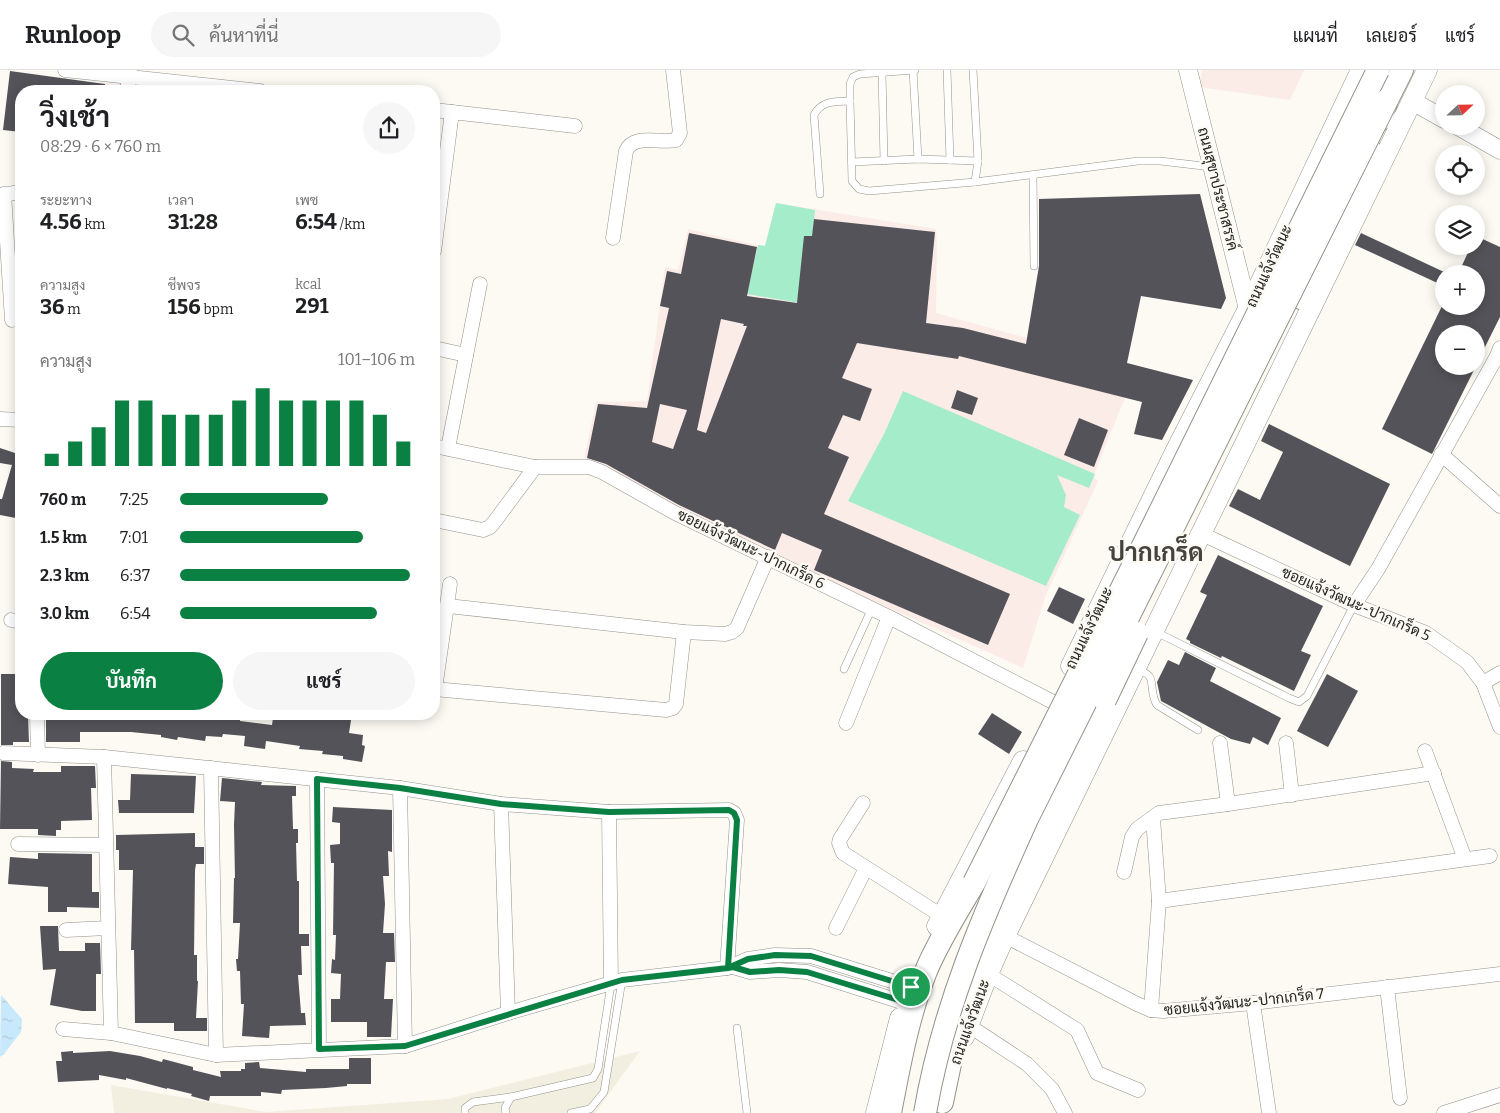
<!DOCTYPE html>
<html lang="th">
<meta charset="utf-8">
<style>
:root{--surface:#fff;--page:#f6f6f6;--text:#202124;--muted:#757577;--line:#e0e0e0;--accent:#0b8043}
body{margin:0;font-family:Bitter,Sarabun,serif;background:var(--page);color:var(--text);height:100vh;display:flex;flex-direction:column;font-size:19px;white-space:nowrap}
*{box-sizing:border-box;margin:0}
p{font-size:16px;color:var(--muted)}
.icon{flex:none;width:28px;height:28px;fill:none;stroke:currentColor;stroke-width:2;stroke-linecap:round;stroke-linejoin:round}
.map{position:relative;flex:1;overflow:hidden}
.details{position:absolute;left:15px;top:15px;width:425px;height:635px;display:flex;flex-direction:column;background:var(--surface);border-radius:20px;box-shadow:0 2px 12px #0003}
.details>*{flex:none}
.needle{width:32px;rotate:68deg}
.fabs{position:absolute;left:1435px;top:15px;display:grid;gap:10px}
.fabs a{display:grid;place-items:center;width:50px;height:50px;border-radius:50%;background:var(--surface);box-shadow:0 2px 12px #0003;font-size:25px}
.pin{position:absolute;display:grid;place-items:center;width:42px;height:42px;color:#fff;margin:-21px;border:2px solid #fff;border-radius:50%;box-shadow:0 1px 5px #0007}
.round{display:grid;place-items:center;flex:none;width:52px;height:52px;border-radius:26px;background:var(--page)}
.overview{display:flex;align-items:center;justify-content:space-between;height:85px;padding:0 25px}
h1{font-size:28px;font-weight:700;line-height:38px}
.stats{display:grid;grid-template-columns:repeat(3,1fr);gap:8px;height:85px;padding:5px 25px}
.stats div{display:grid;align-content:center}
.stats b{font-size:21px;font-weight:700}
.stats small{font-size:14px;font-weight:400}
.stats p{font-size:14px}
.chart{height:140px;padding:10px 25px}
.chart p{display:flex;justify-content:space-between}
.chart svg{width:100%;height:90px;margin-top:5px;stroke:var(--accent);stroke-width:6}
.cta{display:flex;gap:10px;margin-top:auto;padding:10px 25px}
.cta a{flex:1;height:58px;border-radius:30px;background:var(--accent);color:#fff;font-size:20px;font-weight:700;line-height:58px;text-align:center}
.cta a+a{background:var(--page);color:var(--text)}
ul{padding:0 25px;list-style:none;font-size:16px}
li{display:grid;grid-template-columns:80px 60px 1fr;align-items:center;height:38px}
li i{height:12px;border-radius:6px;background:var(--accent)}
header{display:flex;align-items:center;gap:30px;box-sizing:border-box;height:70px;padding:0 25px;background:var(--surface);border-bottom:1px solid var(--line)}
header strong{font-size:24px}
nav{display:flex;gap:28px;margin-inline-start:auto;font-size:18px}
.search{width:350px;height:45px;background:var(--page);display:flex;align-items:center;gap:12px;box-sizing:border-box;padding:0 18px;border-radius:28px;color:var(--muted);font-size:19px}
.map>svg:first-child{display:block}
.built{fill:#f2efe0}
.education{fill:#fcece8}
.grass{fill:#a5ecca}
.water{fill:url(#water-ripples)}
.building{fill:#545359;fill-rule:evenodd}
.lines{fill:none;stroke-linecap:round;stroke-linejoin:round}
.service-casing{stroke:#93928b;stroke-width:8}
.minor-casing{stroke:#93928b;stroke-width:15}
.tertiary-casing{stroke:#93928b;stroke-width:19}
.secondary-casing{stroke:#93928b;stroke-width:21}
.primary-casing{stroke:#93928b;stroke-width:24}
.service{stroke:#fff;stroke-width:7}
.minor{stroke:#fff;stroke-width:14}
.tertiary{stroke:#fff;stroke-width:18}
.secondary{stroke:#fff;stroke-width:20}
.primary{stroke:#fff;stroke-width:22}
.primary-bridge-casing{stroke:#93928b;stroke-width:24;stroke-linecap:butt}
.primary-bridge{stroke:#fff;stroke-width:22}
.route-casing{stroke:#fff;stroke-width:10}
.route{stroke:#0b8043;stroke-width:6}
.labels{text-anchor:middle;stroke-width:5;stroke-linejoin:round;paint-order:stroke}
.street-label{font-size:15px;fill:#252522;stroke:#fcfaf3}
.town-label{font-size:25px;font-weight:bold;fill:#45433e;stroke:#fcfaf3}
</style>
<header>
<strong>Runloop</strong>
<div class="search"><svg class="icon" aria-label="search" viewBox="0 0 24 24"><circle cx="10" cy="10" r="6"/><path d="M15 15l6 6"/></svg>ค้นหาที่นี่</div>
<nav><a>แผนที่</a><a>เลเยอร์</a><a>แชร์</a></nav>
</header>
<div class="map">
<svg width="1500" height="1043" viewBox="0 0 1500 1043">
<defs>
<pattern id="water-ripples" width="26" height="14" patternUnits="userSpaceOnUse" patternTransform="scale(1.25)"><rect width="26" height="14" fill="#c8e8fc"/><path d="M2 4q2-2 4 0t4 0M15 11q2-2 4 0t4 0" fill="none" stroke="#acc7d8"/></pattern>
</defs>
<rect width="100%" height="100%" fill="#fcfaf3"/>
<!-- built -->
<polygon class="built" points="640,981 595,1043 114,1043 111,1015 266,1042 448,1029"/>
<!-- education -->
<g class="education">
<polygon points="1202,0 1304,0 1290,30 1199,17"/>
<polygon points="776,133 936,159 937,173 936,243 1137,298 1093,407 1098,411 1046,525 1023,598 747,474 640,421 584,388 596,332 647,331 665,197 678,200 688,159 765,177"/>
</g>
<!-- grass -->
<g class="grass">
<polygon points="776,133 815,140 806,234 747,224 758,175 765,176"/>
<polygon points="903,321 1095,404 1089,418 1057,405 1066,425 1064,437 1080,445 1046,516 848,431 884,364"/>
</g>
<!-- water -->
<polygon class="water" points="1,925 22,949 21,962 4,984 0,987"/>
<!-- building -->
<g class="building">
<polygon points="10,1 105,14 104,21 21,21 21,62 3,60"/>
<path d="M1200 124 1226 228 1221 239 1141 226 1127 293 1193 310 1162 370 1134 364 1142 332 959 286 958 289 857 273 842 308 872 319 860 351 843 345 828 378 849 387 824 444 1010 524 988 575 814 500 822 480 782 463 775 480 679 435 606 394 587 388 598 334 647 338 669 238 660 236 667 201 681 204 689 163 757 177 747 226 797 233 804 166H812L814 149 935 162 926 253 963 258 1026 274 1039 196V129ZM721 249 744 254 743 256H747L706 363 697 360ZM660 334 687 340 673 379 652 372Z"/>
<polygon points="1361,163 1444,202 1444,216 1355,175"/>
<polygon points="1476,166 1500,177 1500,247 1476,295 1476,264 1444,264 1444,296 1476,296 1432,384 1382,359 1442,236 1476,236 1476,204 1458,204 1471,176 1476,176"/>
<polygon points="957,320 978,328 972,345 951,338"/>
<polygon points="1079,348 1108,360 1094,397 1064,385"/>
<polygon points="1269,354 1390,414 1350,496 1229,436 1238,419 1260,430 1283,382 1261,371"/>
<polygon points="18,373 21,374 21,449 0,445 0,429 2,429 12,395 0,393 0,378 15,383"/>
<polygon points="1218,485 1323,536 1301,581 1311,585 1294,621 1222,586 1221,588 1190,573 1190,571 1186,569 1207,525 1200,522"/>
<polygon points="1059,517 1085,529 1073,554 1047,541"/>
<polygon points="1185,582 1216,598 1210,611 1281,648 1268,675 1253,667 1250,674 1231,669 1161,631 1157,612 1168,590 1179,595"/>
<polygon points="1,604 21,604 21,644 28,644 29,672 13,672 13,675 1,675"/>
<polygon points="1327,604 1358,621 1328,677 1297,661"/>
<polygon points="992,643 1022,662 1009,684 978,664"/>
<polygon points="46,644 209,644 209,645 240,648 240,651 272,655 273,648 282,650 283,644 352,644 349,663 363,665 362,675 365,676 362,692 343,689 343,686 322,684 323,681 299,679 300,676 266,671 265,679 244,676 245,666 223,664 222,667 206,666 205,671 178,667 177,670 161,667 161,665 131,662 80,662 80,672 46,672"/>
<polygon points="1,691 12,692 12,698 34,699 33,702 61,702 61,696 95,696 96,718 91,718 92,750 61,751 61,760 56,760 56,766 38,765 38,759 0,759"/>
<polygon points="131,704 196,706 194,743 119,743 118,730 130,730"/>
<polygon points="222,708 262,712 261,715 296,716 296,726 292,726 293,759 298,759 298,773 296,773 297,811 299,811 299,864 309,864 309,876 301,876 302,905 298,905 301,943 305,943 306,955 270,956 269,968 242,966 244,934 241,934 240,901 237,901 236,889 238,889 240,853 233,853 234,808 235,808 234,755 235,732 220,731"/>
<polygon points="333,737 392,740 392,782 388,781 389,806 383,806 385,834 383,863 394,863 395,892 386,892 384,929 393,929 391,967 367,967 367,952 331,952 331,929 340,929 341,904 331,903 332,889 335,890 336,865 333,865 334,793 331,793 330,775 340,774 340,753 332,752"/>
<polygon points="195,763 195,777 204,777 204,794 196,794 195,800 194,885 197,885 197,911 198,911 196,948 207,948 207,961 174,961 174,953 135,953 134,880 131,880 133,800 119,800 119,780 116,780 116,765"/>
<polygon points="38,783 92,784 92,822 99,822 99,838 67,837 67,842 48,842 48,817 8,814 10,787 38,789"/>
<polygon points="40,856 58,856 59,881 85,881 85,873 100,873 101,904 96,904 96,941 82,941 50,935 56,899 43,900"/>
<polygon points="73,981 73,983 110,981 140,986 162,992 163,989 193,997 193,1000 221,1007 220,1001 241,1001 241,999 245,999 245,993 259,992 260,998 306,1002 306,999 349,999 349,988 371,988 371,1014 347,1014 347,1016 326,1018 282,1020 281,1024 261,1022 261,1026 210,1026 209,1031 191,1026 192,1024 167,1018 167,1019 126,1008 126,1010 99,1005 99,1010 58,1012 56,991 62,991 61,982"/>
</g>
<g class="lines">
<defs>
<g id="service">
<polyline points="913,0 918,89"/>
<polyline points="947,0 950,90"/>
<polyline points="973,0 978,91"/>
<polyline points="882,3 884,91"/>
<polyline points="850,31 852,111 859,119 869,121 975,112"/>
<polyline points="852,92 918,89 978,91 975,112 1138,91 1160,91 1212,97"/>
<polyline points="1033,105 1034,196"/>
<path d="M820 124 814 45C822 30 835 32 850 31V14L853 7 860 4 915 0"/>
<polyline points="1154,561 1289,628 1299,632 1307,626 1354,535"/>
<polyline points="844,599 872,538"/>
<path d="M1138 599C1141 601 1147 603 1149 606 1154 611 1150 625 1157 635L1198 660"/>
<polyline points="737,958 747,1043"/>
<polyline points="465,1043 465,1038 473,1032 511,1027 593,1008 598,999 611,914"/>
<polyline points="506,1043 505,1038 511,1027"/>
<polyline points="571,1043 590,1039 604,1022 622,910"/>
</g>
<g id="minor">
<polyline points="65,0 260,21"/>
<polyline points="127,21 130,0"/>
<polyline points="434,40 575,56"/>
<polyline points="4,124 12,250"/>
<polyline points="0,125 21,122"/>
<path d="M613 168 626 81C634 63 659 74 676 70L680 63 673 0"/>
<polyline points="434,181 452,42"/>
<polyline points="434,278 466,285"/>
<polyline points="0,349 21,350"/>
<polyline points="434,376 535,397 589,397 602,402 675,443 889,547 1053,632"/>
<polyline points="448,378 480,214"/>
<polyline points="1441,384 1500,436"/>
<polyline points="434,450 483,460 490,457 495,451 535,397"/>
<polyline points="1202,464 1354,535 1426,563 1467,592 1483,613 1500,657"/>
<polyline points="1354,535 1378,499 1497,286 1500,278"/>
<polyline points="448,536 684,562 725,564 732,562 737,558 768,487"/>
<polyline points="11,550 21,552"/>
<polyline points="1483,613 1500,603"/>
<polyline points="434,619 666,640 673,638 676,634 684,562"/>
<polyline points="435,619 450,514"/>
<polyline points="37,644 38,685"/>
<polyline points="846,653 889,547"/>
<polyline points="1220,673 1228,734"/>
<polyline points="1286,673 1292,725"/>
<polyline points="1425,681 1465,789"/>
<polyline points="3,683 104,687 400,718 501,734 609,742 729,740 734,743 737,750 727,898"/>
<polyline points="104,687 111,963"/>
<polyline points="211,698 216,985"/>
<polyline points="317,709 319,979"/>
<polyline points="400,718 405,976"/>
<polyline points="863,733 840,769 839,773 843,783 942,846"/>
<polyline points="501,734 508,943"/>
<polyline points="609,742 611,914"/>
<polyline points="18,774 106,775"/>
<polyline points="1124,802 1132,767 1137,759 1159,743 1228,734 1434,703"/>
<polyline points="1159,831 1490,786"/>
<polyline points="836,858 866,798"/>
<polyline points="66,860 108,858"/>
<polyline points="1005,866 1137,934 1151,940 1163,941 1253,933 1500,904"/>
<polyline points="733,897 750,902 779,900 807,902 905,933"/>
<polyline points="988,904 1077,960 1097,1003 1138,1020"/>
<polyline points="1387,917 1400,1028"/>
<polyline points="1253,933 1269,1043"/>
<polyline points="1151,940 1159,831 1153,748"/>
<polyline points="968,955 1027,994 1052,1019 1065,1043"/>
<polyline points="63,959 111,963 216,985 405,976 508,943 622,910 727,898 748,889 775,885 811,886 911,917"/>
<polyline points="1444,1043 1500,1025"/>
</g>
<g id="tertiary">
<polyline points="1188,0 1248,239"/>
<polyline points="1412,31 1444,49"/>
<polyline points="1458,56 1500,80"/>
</g>
<g id="secondary">
<polyline points="1071,596 1175,382 1248,239 1361,0"/>
<polyline points="937,856 1023,691"/>
<polyline points="964,967 988,904 1005,866 1427,0"/>
<polyline points="876,1043 900,948"/>
</g>
<g id="primary">
<polyline points="1381,49 1387,30 1402,0"/>
<polyline points="1301,228 1355,124 1370,80"/>
<polyline points="942,1032 960,946 975,897 1031,777 1105,630"/>
<path d="M890 1043C899 996 908 946 926 901 939 870 957 842 974 813"/>
</g>
</defs>
<!-- service casing -->
<use href="#service" class="service-casing"/>
<!-- minor casing -->
<use href="#minor" class="minor-casing"/>
<!-- tertiary casing -->
<use href="#tertiary" class="tertiary-casing"/>
<!-- secondary casing -->
<use href="#secondary" class="secondary-casing"/>
<!-- primary casing -->
<use href="#primary" class="primary-casing"/>
<!-- service -->
<use href="#service" class="service"/>
<!-- minor -->
<use href="#minor" class="minor"/>
<!-- tertiary -->
<use href="#tertiary" class="tertiary"/>
<!-- secondary -->
<use href="#secondary" class="secondary"/>
<!-- primary -->
<use href="#primary" class="primary"/>
<defs>
<g id="primary-bridge">
<polyline points="1105,630 1137,563"/>
<polyline points="974,813 1141,480 1378,0"/>
<path d="M925 1043C943 938 983 846 1027 749L1387 30"/>
</g>
</defs>
<!-- primary-bridge casing -->
<use href="#primary-bridge" class="primary-bridge-casing"/>
<!-- primary-bridge -->
<use href="#primary-bridge" class="primary-bridge"/>
</g>
<g class="lines">
<defs>
<polyline id="route" points="911,917 811,886 775,885 748,889 728,898 622,910 405,976 319,979 317,709 400,718 501,734 609,742 729,740 734,743 737,750 728,898 733,897 750,902 779,900 807,902 905,932 911,917"/>
</defs>
<!-- route casing -->
<use href="#route" class="route-casing"/>
<!-- route -->
<use href="#route" class="route"/>
</g>
<g class="labels">
<!-- street labels -->
<g class="street-label">
<text transform="translate(1218 119) rotate(76)" y="5">ถนนสุขาประชาสรรค์</text>
<text transform="translate(1269 196) rotate(-65)" y="5">ถนนแจ้งวัฒนะ</text>
<text transform="translate(751 479) rotate(26)" y="5">ซอยแจ้งวัฒนะ-ปากเกร็ด 6</text>
<text transform="translate(1356 534) rotate(24)" y="5">ซอยแจ้งวัฒนะ-ปากเกร็ด 5</text>
<text transform="translate(1089 558) rotate(-64)" y="5">ถนนแจ้งวัฒนะ</text>
<text transform="translate(1244 932) rotate(-6)" y="5">ซอยแจ้งวัฒนะ-ปากเกร็ด 7</text>
<text transform="translate(970 952) rotate(-70)" y="5">ถนนแจ้งวัฒนะ</text>
</g>
<!-- town labels -->
<g class="town-label">
<text x="1156" y="491">ปากเกร็ด</text>
</g>
</g>
</svg>
<div class="fabs">
<a><svg class="needle" viewBox="-14 -14 28 28"><path d="M0-13l5 13h-10z" fill="#e53935"/><path d="M0 13l5-13h-10z" fill="#757577"/></svg></a>
<a><svg class="icon" aria-label="locate" viewBox="0 0 24 24"><circle cx="12" cy="12" r="6"/><path d="M12 2v4M12 18v4M2 12h4M18 12h4"/></svg></a>
<a><svg class="icon" aria-label="layers" viewBox="0 0 24 24"><path d="M12 4l9 5-9 5-9-5zM3 14l9 5 9-5"/></svg></a>
<a>+</a>
<a>−</a>
</div>
<div class="pin" style="left:911px;top:917px;background:#1e9e55"><svg class="icon" aria-label="arrive" viewBox="0 0 24 24"><path d="M6 21V4h12l-3 4 3 4H6"/></svg></div>
<section class="details">
<div class="overview"><div><h1>วิ่งเช้า</h1><p>08:29 · 6 × 760 m</p></div><a class="round"><svg class="icon" aria-label="share" viewBox="0 0 24 24"><path d="M12 15V3M7 8l5-5 5 5M5 13v7h14v-7"/></svg></a></div>
<div class="stats">
<div><p>ระยะทาง</p><b>4.56<small> km</small></b></div>
<div><p>เวลา</p><b>31:28</b></div>
<div><p>เพซ</p><b>6:54<small> /km</small></b></div>
</div>
<div class="stats">
<div><p>ความสูง</p><b>36<small> m</small></b></div>
<div><p>ชีพจร</p><b>156<small> bpm</small></b></div>
<div><p>kcal</p><b>291</b></div>
</div>
<div class="chart"><p><span>ความสูง</span>101–106 m</p>
<svg viewBox="0 0 160 44" preserveAspectRatio="none"><path d="M5 44V38M15 44V32M25 44V25M35 44V12M45 44V12M55 44V19M65 44V19M75 44V19M85 44V12M95 44V6M105 44V12M115 44V12M125 44V12M135 44V12M145 44V19M155 44V32"/></svg>
</div>
<ul>
<li><b>760 m</b>7:25<i style="width:63%"></i></li>
<li><b>1.5 km</b>7:01<i style="width:78%"></i></li>
<li><b>2.3 km</b>6:37<i style="width:98%"></i></li>
<li><b>3.0 km</b>6:54<i style="width:84%"></i></li>
</ul>
<div class="cta"><a>บันทึก</a><a>แชร์</a></div>
</section>
</div>
